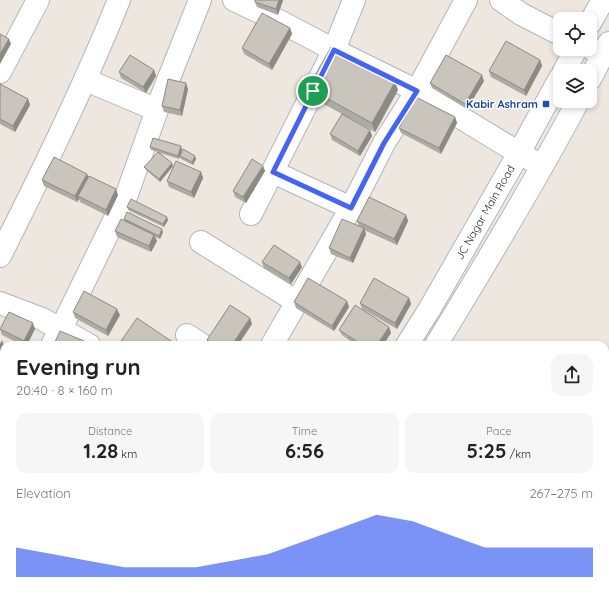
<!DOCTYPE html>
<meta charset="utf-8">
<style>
:root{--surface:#fff;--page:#f6f6f6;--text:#222;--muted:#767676;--accent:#4464f5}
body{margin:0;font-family:Quicksand,sans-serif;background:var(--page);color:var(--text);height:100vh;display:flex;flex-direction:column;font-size:15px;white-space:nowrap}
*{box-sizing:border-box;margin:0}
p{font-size:13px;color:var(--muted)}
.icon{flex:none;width:22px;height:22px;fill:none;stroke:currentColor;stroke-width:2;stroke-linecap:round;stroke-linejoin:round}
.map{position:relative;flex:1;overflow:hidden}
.drawer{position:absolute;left:0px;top:341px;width:609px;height:256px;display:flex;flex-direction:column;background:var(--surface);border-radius:12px 12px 0 0;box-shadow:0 2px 6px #0003}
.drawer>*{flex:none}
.controls{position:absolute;left:553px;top:12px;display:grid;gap:8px}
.controls a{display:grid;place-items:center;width:44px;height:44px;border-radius:8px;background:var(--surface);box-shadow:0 2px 6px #0003;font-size:20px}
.pin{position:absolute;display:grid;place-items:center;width:34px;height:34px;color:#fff;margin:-17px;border:2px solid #fff;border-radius:50%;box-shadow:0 1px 4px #0007}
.round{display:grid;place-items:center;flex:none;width:42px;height:42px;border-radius:12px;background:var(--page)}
.head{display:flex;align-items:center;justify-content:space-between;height:68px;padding:0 16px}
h1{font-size:22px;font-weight:700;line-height:30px}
.metrics{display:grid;grid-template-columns:repeat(3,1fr);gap:6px;height:68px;padding:4px 16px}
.metrics div{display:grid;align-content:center;border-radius:10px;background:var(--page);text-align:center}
.metrics b{font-size:20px;font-weight:700}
.metrics small{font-size:11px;font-weight:400}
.metrics p{font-size:11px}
.chart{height:112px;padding:8px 16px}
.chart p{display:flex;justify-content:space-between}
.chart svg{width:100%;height:72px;margin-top:4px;fill:var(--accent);opacity:.7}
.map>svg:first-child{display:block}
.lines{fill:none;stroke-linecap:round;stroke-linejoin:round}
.street-casing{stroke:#b2b5bf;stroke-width:24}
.secondary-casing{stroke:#b2b5bf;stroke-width:24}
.street{stroke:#fff;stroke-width:22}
.secondary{stroke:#fff;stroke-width:22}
.wall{fill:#ada9a3}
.shaded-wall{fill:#8d8a84}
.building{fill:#c9c5bd;stroke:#8d8a84}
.route-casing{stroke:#fff;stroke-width:8}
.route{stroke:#4464f5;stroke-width:5}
.transit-dot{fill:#1a4fb4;stroke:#fff;stroke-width:1.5}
.labels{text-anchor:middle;stroke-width:3;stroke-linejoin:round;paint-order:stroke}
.transit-label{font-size:11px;font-weight:bold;fill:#164399;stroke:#fff;text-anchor:end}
.street-label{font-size:11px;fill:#2c2c2c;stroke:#fff}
</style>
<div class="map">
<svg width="609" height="597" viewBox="0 0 609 597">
<rect width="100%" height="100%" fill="#ede7df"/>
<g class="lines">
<defs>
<g id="street">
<polyline points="234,0 283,23 334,50 417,91 519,153 542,166"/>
<polyline points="501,0 521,14 560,34"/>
<polyline points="590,48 603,54"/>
<polyline points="0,72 38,0"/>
<polyline points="86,80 157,110"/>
<polyline points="273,172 351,208"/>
<polyline points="251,214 334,50 354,0"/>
<polyline points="201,242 297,302"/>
<path d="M0 256C42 172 84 87 119 0"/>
<polyline points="0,303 42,319 89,345"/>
<polyline points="187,335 202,345"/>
<polyline points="52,345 61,329 127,194 163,93 200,0"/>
<polyline points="272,345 351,208 384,143 417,91 466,0"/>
<polyline points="0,459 4,461"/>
<polyline points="0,507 4,501"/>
<polyline points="228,593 234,597"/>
<polyline points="113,597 116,593"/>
</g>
<g id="secondary">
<polyline points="590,23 603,0"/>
<polyline points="564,71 576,49"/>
<polyline points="590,79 609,43"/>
<path id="s1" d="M407 345 429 310 519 153 560 78"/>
<path d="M436 345C485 265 534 184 578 101"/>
<polyline points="248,597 250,593"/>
<polyline points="275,597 278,593"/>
</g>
</defs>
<!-- street casing -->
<use href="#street" class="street-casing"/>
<!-- secondary casing -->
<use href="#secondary" class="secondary-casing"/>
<!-- street -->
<use href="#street" class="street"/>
<!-- secondary -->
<use href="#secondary" class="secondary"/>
</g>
<!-- wall -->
<g class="wall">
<polygon points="255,0 283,0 278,15 257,7 255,2"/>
<polygon points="290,28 292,34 272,70 244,54 242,48"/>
<polygon points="540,60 542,66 526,96 491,77 489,71"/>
<polygon points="154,70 156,76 146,93 121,78 119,72"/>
<polygon points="484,81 467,109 432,88 430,83"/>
<polygon points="395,82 398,90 375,132 348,117 372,136 360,156 332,140 330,134 342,114 311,97 308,88"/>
<polygon points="0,84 28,99 30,105 15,132 0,124"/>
<polygon points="188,89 182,116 164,112 162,106"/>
<polygon points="455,117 457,123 441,154 401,133 399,128"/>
<polygon points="150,147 182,149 180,155 196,159 193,165 181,159 180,156 179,159 160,153 173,166 160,182 146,170 144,167 158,152 151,150"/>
<polygon points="263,166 265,171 246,203 235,197 233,191"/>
<polygon points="201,172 203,178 194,198 169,187 167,181"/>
<polygon points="87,174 88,177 118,195 108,216 80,202 79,199 77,202 44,186 42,180"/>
<polygon points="127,207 168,220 164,227 128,210"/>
<polygon points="406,215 408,221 397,245 364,230 366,234 353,263 331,254 329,248 359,226 357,221"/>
<polygon points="124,219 163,232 160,239 155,237 157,241 151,252 117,237 115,231 124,221"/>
<polygon points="262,262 302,267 291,284 264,268"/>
<polygon points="409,298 411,304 397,329 362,309 360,303"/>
<polygon points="294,302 349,307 334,331 296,308"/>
<polygon points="73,312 120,315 108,336 75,318"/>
<polygon points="250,318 252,324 238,345 209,345 207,340"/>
<polygon points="389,327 391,333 383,345 356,345 342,335 339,330"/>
<polygon points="0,329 35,329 27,345 22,345 2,335"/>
<polygon points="55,342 85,344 85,345 56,345"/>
<polygon points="4,425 4,445 0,442 0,431"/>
<polygon points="4,502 4,517 3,517 0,509 0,508"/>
</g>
<!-- shaded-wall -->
<g class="shaded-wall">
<polygon points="279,0 283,0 278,15 276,9"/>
<polygon points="290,28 292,34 272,70 269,64"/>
<polygon points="9,39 11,44 0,64 0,54"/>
<polygon points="540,60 542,66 526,96 524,90"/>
<polygon points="154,70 156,76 146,93 143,87"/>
<polygon points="482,75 484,81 467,109 465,104"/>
<polygon points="395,82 398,90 375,132 372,123"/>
<polygon points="186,83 188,89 182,116 180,110"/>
<polygon points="28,99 30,105 15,132 13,126"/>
<polygon points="455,117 457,123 441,154 439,148"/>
<polygon points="370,130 372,136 360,156 358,151"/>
<polygon points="181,146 182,149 179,159 178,156"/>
<polygon points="195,156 196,159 193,165 192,162"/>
<polygon points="172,163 173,166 160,182 159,179"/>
<polygon points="263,166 265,171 246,203 243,197"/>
<polygon points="201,172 203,178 194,198 191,192"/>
<polygon points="87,174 89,179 78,196 79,199 77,202 75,196"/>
<polygon points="116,189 118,195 108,216 106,210"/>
<polygon points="406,215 408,221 397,245 394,239"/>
<polygon points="167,217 168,220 164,227 163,224"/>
<polygon points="364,228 366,234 353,263 350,258"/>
<polygon points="162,229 163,232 160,239 159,236"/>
<polygon points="154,235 157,241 151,252 149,246"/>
<polygon points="300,262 302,267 291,284 289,278"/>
<polygon points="409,298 411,304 397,329 395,323"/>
<polygon points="347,301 349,307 334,331 332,326"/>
<polygon points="117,309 120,315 108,336 106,330"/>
<polygon points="250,318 252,324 238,345 232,345"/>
<polygon points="33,323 35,329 27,345 25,345 24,341"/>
<polygon points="389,327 391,333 383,345 377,345"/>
<polygon points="2,340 4,346 0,355 0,344"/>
<polygon points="4,580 4,590 2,595 0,588"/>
<polygon points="48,593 53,593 52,597 46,597"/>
</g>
<!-- building -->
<g class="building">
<polygon points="255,0 279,0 276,9 255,2"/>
<polygon points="262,13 290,28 269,64 242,48"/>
<polygon points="0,34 9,39 0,54"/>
<polygon points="506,41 540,60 524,90 489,71"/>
<polygon points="331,47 395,82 372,123 308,88"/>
<polygon points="130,55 154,70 143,87 119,72"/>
<polygon points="446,55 482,75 465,104 430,83"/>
<polygon points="168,79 186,83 180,110 162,106"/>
<polygon points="0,84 28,99 13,126 0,119"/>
<polygon points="416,97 455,117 439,148 399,128"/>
<polygon points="342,114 370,130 358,151 330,134"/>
<polygon points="153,138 181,146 178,156 150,147"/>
<polygon points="183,149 195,156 192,162 180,156"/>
<polygon points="158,152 172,163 159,179 144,167"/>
<polygon points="54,157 87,174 75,196 42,180"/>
<polygon points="252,159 263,166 243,197 233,191"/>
<polygon points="176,161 201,172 191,192 167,181"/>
<polygon points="89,176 116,189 106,210 78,196"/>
<polygon points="369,197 406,215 394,239 357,221"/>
<polygon points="131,199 167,217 163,224 127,207"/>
<polygon points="127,212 162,229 159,236 124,219"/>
<polygon points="121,219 154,235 149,246 115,231"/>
<polygon points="342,219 364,228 350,258 329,248"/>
<polygon points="274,245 300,262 289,278 262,262"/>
<polygon points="308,278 347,301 332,326 294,302"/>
<polygon points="374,278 409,298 395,323 360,303"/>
<polygon points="84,291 117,309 106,330 73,312"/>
<polygon points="230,305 250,318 232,345 215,345 207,340"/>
<polygon points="355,305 389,327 377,345 363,345 339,330"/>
<polygon points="9,312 33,323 24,341 0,329"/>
<polygon points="137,318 177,345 121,345 119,344"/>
<polygon points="60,331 84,341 83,345 62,345 55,342"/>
<polygon points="4,425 4,441 0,438 0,431"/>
<polygon points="4,502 4,511 0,508"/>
<polygon points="0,545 4,547 4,580 0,588"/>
<polygon points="9,593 48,593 46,597 6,597"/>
<polygon points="51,593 79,593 84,597 48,597"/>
<polygon points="167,593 183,593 189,597 165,597"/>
</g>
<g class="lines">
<defs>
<polygon id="route" points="334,50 417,91 384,143 351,208 273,172"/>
</defs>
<!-- route casing -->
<use href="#route" class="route-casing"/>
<!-- route -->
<use href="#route" class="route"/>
</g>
<!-- markers -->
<rect class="transit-dot" x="542" y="100" width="8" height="8" rx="2"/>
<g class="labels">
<!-- transit labels -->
<g class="transit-label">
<text x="538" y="108">Kabir Ashram</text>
</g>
<!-- street labels -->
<g class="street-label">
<text dy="4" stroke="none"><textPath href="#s1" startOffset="154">JC Nagar Main Road</textPath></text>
</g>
</g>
</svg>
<div class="controls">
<a><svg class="icon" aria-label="locate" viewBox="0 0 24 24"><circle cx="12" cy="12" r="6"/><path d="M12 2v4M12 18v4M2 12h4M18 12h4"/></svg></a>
<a><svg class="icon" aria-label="layers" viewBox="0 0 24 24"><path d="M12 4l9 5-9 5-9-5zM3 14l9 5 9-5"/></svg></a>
</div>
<div class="pin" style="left:313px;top:91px;background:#1e9e55"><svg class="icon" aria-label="arrive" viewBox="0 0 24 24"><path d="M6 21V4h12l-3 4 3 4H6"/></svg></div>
<section class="drawer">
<div class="head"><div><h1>Evening run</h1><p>20:40 · 8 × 160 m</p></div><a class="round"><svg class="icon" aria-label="share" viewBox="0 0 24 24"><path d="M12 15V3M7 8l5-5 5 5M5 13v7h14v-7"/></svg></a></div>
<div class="metrics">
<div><p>Distance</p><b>1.28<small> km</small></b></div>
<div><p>Time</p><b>6:56</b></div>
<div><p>Pace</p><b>5:25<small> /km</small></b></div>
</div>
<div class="chart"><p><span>Elevation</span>267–275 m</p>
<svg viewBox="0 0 160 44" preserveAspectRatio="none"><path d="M0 44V26L10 30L20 34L30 38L40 38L50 38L60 34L70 30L80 22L90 14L100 6L110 10L120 18L130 26L140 26L150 26L160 26V44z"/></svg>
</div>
</section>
</div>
